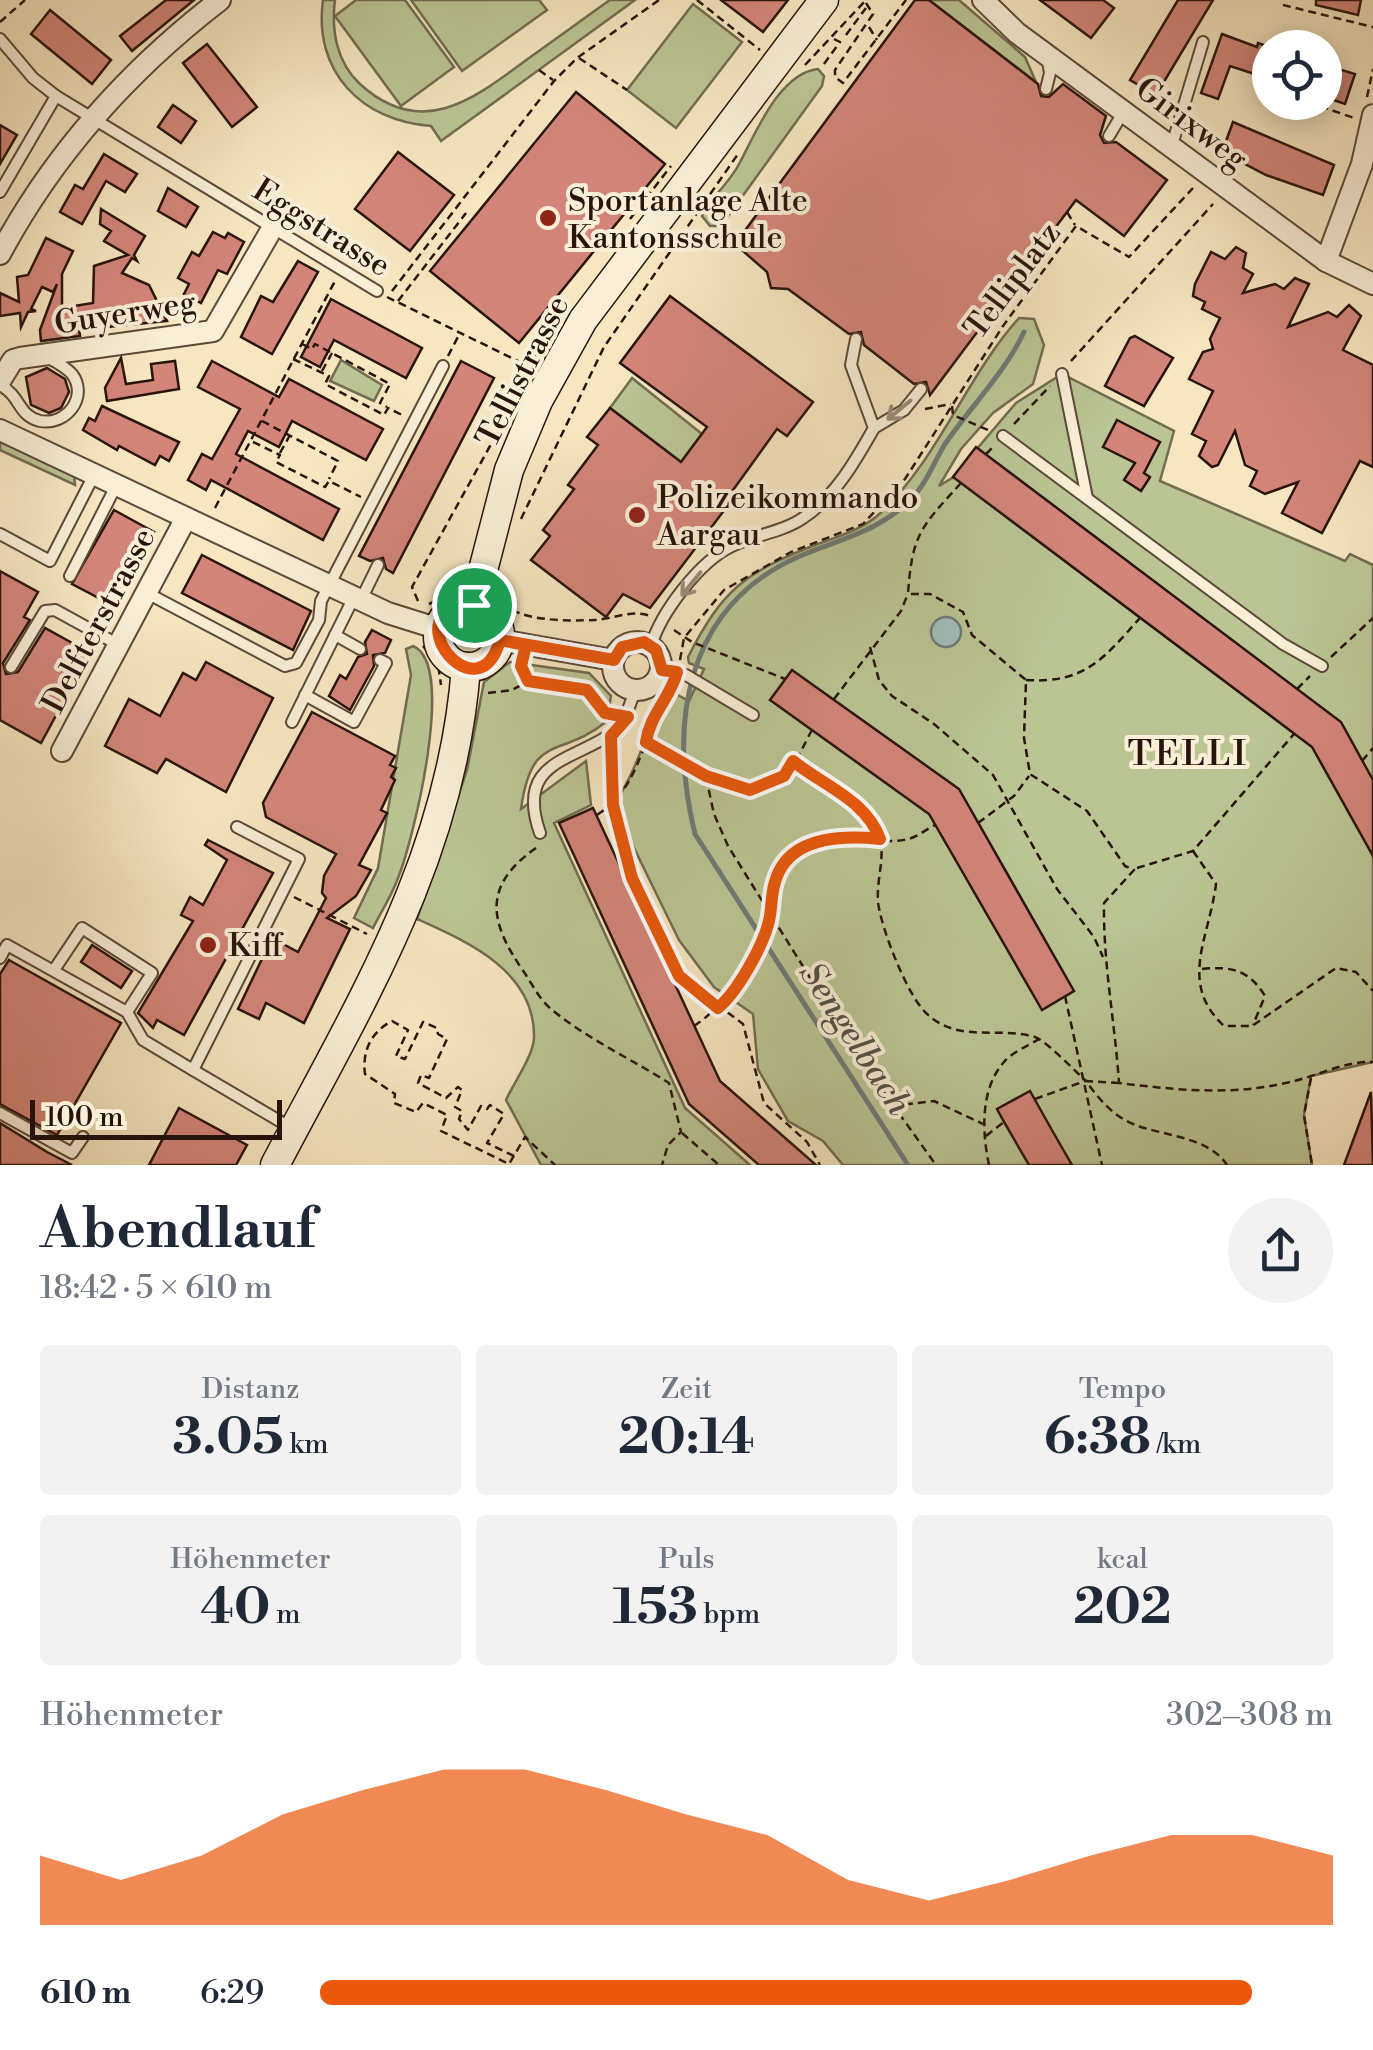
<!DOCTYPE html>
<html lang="de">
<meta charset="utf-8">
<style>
:root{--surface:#fff;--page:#f2f2f3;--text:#1f2937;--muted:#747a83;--accent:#ea580c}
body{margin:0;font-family:"Libre Bodoni",serif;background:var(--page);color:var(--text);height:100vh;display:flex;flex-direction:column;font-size:38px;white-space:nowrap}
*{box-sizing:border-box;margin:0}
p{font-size:32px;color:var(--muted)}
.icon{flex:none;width:55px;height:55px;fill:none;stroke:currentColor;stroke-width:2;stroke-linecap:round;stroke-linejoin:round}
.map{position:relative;height:1165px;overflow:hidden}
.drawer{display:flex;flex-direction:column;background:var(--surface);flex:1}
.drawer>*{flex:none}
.tools{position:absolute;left:1252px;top:30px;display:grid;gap:20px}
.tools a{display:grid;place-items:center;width:90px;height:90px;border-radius:50%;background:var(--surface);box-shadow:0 5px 25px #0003;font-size:50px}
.scale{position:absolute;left:30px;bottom:25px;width:252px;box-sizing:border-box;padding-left:10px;border:5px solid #29140c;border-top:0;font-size:28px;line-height:35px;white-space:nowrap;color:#29140c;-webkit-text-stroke:8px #f9efd7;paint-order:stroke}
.pin{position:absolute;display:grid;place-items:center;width:85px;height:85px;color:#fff;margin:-42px;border:5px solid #fff;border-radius:50%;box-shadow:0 2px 10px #0007}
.round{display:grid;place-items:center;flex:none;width:105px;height:105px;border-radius:52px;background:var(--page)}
.overview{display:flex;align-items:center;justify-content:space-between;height:170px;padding:0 40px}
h1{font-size:55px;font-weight:800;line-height:75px}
.figures{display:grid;grid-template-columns:repeat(3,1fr);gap:15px;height:170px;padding:10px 40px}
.figures div{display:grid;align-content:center;border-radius:10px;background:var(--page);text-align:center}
.figures b{font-size:50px;font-weight:800}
.figures small{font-size:28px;font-weight:400}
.figures p{font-size:28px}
.chart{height:280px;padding:20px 40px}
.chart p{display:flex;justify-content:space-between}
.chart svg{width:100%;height:180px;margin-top:10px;fill:var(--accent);opacity:.7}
ul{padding:0 40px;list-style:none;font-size:32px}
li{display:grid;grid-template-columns:160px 120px 1fr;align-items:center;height:75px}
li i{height:25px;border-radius:12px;background:var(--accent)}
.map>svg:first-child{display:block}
.green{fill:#bbc594;stroke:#726c50;stroke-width:2.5}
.water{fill:#a0bebc;stroke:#707a76;stroke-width:2.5}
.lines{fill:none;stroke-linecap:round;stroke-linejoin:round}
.stream{stroke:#707a76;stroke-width:5}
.building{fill:#d38579;stroke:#29140c;stroke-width:2.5}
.lane-casing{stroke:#5c4939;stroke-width:14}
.street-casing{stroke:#5c4939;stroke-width:24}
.secondary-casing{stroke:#29140c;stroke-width:31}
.path{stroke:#29140c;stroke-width:2.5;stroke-dasharray:8 5;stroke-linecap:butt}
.lane{stroke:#f9efd7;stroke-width:10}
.street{stroke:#f9efd7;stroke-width:20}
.secondary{stroke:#f9efd7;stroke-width:28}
.oneway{stroke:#9b8c7c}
.route-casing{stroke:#fff;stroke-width:20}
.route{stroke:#ea580c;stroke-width:12}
.poi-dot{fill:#8f2418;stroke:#f9efd7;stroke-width:4}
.labels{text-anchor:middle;stroke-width:8;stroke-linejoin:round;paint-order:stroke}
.street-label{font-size:32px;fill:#29140c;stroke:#f9efd7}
.poi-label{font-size:32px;fill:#29140c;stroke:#f9efd7;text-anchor:start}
.neighbourhood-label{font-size:35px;letter-spacing:2.5px;fill:#29140c;stroke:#f9efd7}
.water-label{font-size:35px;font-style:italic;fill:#53504a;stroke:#f9efd7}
</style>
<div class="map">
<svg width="1373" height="1165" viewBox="0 0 1373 1165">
<rect width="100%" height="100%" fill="#f6e7c1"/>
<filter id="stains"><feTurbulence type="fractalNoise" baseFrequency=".002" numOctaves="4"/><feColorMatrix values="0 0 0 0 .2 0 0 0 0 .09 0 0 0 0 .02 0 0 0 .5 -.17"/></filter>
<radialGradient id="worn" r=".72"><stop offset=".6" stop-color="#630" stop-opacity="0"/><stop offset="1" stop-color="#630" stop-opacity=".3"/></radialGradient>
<!-- green -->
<g class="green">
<path d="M323 0H335C331 31 337 63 360 84 422 141 475 98 529 58 556 39 583 19 610 0H635L441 141 431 126C361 121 313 71 323 0Z"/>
<polygon points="356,0 405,0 454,67 401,106 335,16"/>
<polygon points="411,0 539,0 547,10 462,71"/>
<polygon points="929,0 959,0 1025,57 1036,82"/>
<polygon points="693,4 742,42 676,128 627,90"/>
<path d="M818 69 824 76 822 86 721 226H710L702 216 705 208C716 194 731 180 739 164 755 135 779 73 818 69Z"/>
<path d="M1019 318 1034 319 1044 345 1033 384 993 413 961 449 939 486 952 478 1016 403 1062 374 1174 431 1160 481 1345 561 1350 554 1373 565V1062L1311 1076 1304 1115 1312 1165H843L823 1141 788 1121 758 1069 753 1014 714 987 679 940 613 805C640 769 644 727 672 692L689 701 704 669 689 663 688 657C723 589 744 573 815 545 836 537 859 531 877 516 938 461 965 378 1019 318Z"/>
<polygon points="341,360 382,385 374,401 330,381"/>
<polygon points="632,378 702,434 681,462 610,408"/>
<polygon points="0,438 74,473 75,485 0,450"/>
<path d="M413 646C457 664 413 841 398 878 392 895 381 912 373 928L354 918 378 868 411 675 406 649Z"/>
<path d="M510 662 589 673 611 696 607 721C560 760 532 730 521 809L586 761 591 805 554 823 685 1108 750 1165H541L506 1100C514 1082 534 1055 534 1037 535 971 468 942 417 919L467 770 484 682Z"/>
</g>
<!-- water -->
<circle class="water" cx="946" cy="632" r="15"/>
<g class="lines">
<!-- stream -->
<path class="stream" d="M908 1165 695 834C668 723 685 606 800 556 842 538 880 532 914 496 927 482 935 460 945 444 971 406 1004 374 1024 332"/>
</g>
<!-- building -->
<g class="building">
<polygon points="166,0 194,0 132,51 120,36"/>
<polygon points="721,0 788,0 763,32"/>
<polygon points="915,0 929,0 1038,84 1041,96 1049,97 1063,84 1106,116 1100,135 1104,143 1116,142 1167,180 1124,236 1076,200 930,395 926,382 914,384 864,345 861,332 849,334 788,289 771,288 767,272 735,244"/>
<polygon points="1040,0 1103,0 1114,8 1091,38"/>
<polygon points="1178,0 1213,0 1156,95 1130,80"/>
<polygon points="1316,0 1361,0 1358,15 1316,5"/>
<polygon points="50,10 111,60 92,84 31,34"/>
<polygon points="1222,34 1257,47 1258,43 1270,47 1270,79 1230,66 1218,99 1201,93"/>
<polygon points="207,44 257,107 232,127 183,63"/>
<polygon points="1325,65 1355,74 1345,104 1325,97"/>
<polygon points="576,92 665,164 519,343 430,271"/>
<polygon points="173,105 196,121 181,143 158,127"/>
<polygon points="1233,122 1334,165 1323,195 1266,175 1222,152"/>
<polygon points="0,125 17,135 0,164"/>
<polygon points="398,152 454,195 410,251 355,209"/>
<polygon points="104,154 137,174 125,192 106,181 82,224 60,212 75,185 83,189"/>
<polygon points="168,188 198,207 186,227 158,211"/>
<polygon points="101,209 145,236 134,255 137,261 132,258 122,273 149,285 167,321 98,328 77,313 80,336 41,341 40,330 57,284 53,292 42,287 31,309 36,311 28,312 21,327 20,313 0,316 0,293 19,302 17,277 28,275 46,238 73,251 62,274 62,308 93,303 94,266 128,255 104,241 111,231 100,224"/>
<polygon points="213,232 225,238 228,233 244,242 227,274 218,270 201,303 184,294 189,284 178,278 192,252 199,256"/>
<polygon points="1236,247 1246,253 1243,268 1253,274 1243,293 1275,284 1284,289 1295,278 1309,284 1288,327 1328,312 1337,317 1349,305 1361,316 1343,350 1373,365 1373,467 1360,461 1322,533 1282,513 1298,482 1265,494 1250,486 1257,471 1245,465 1235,431 1218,465 1212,467 1199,456 1206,441 1192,434 1213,391 1189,379 1203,352 1213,349 1210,339 1220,318 1202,309 1205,302 1193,296 1195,284 1211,252 1225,259"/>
<polygon points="298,261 318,272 272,354 241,337 261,296 273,302"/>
<polygon points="670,296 813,402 787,436 777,429 728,497 732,500 650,608 623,594 606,617 531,560 550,536 543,530 574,489 568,485 598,445 587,437 610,408 681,462 707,427 620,363"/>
<polygon points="331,299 422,348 406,378 334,340 320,367 301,357"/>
<polygon points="1135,336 1173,358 1144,406 1105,386 1130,338"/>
<polygon points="121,358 126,384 153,380 151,364 175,361 179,389 107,401 105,388"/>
<polygon points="212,361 279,397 289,379 383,429 366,460 292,421 279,447 248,431 236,454 339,509 323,540 211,480 206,490 188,480 202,454 212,459 240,409 198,387"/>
<polygon points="461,361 494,378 393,573 386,569 383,558 370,561 359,556"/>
<polygon points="47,368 65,379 69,392 61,408 49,413 31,405 26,377"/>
<polygon points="102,406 179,442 169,461 160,456 155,465 119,446 117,450 83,430 89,418 95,421"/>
<polygon points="1117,420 1160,442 1144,473 1150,477 1141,491 1124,480 1135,463 1103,447"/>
<polygon points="976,447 1341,722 1373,780 1373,856 1312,747 953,477"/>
<polygon points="114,510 154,532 114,606 72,584"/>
<polygon points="202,555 311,611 293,650 182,593"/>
<polygon points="0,571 38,592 24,617 30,620 3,663 6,674 18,672 45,628 90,653 41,743 0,720"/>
<polygon points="372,630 391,640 385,653 373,655 374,666 350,710 329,696 340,675 346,679 358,657 367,654 365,642"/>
<polygon points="206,662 273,698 226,792 166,759 157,773 105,746 129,699 160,716 183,673 196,680"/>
<polygon points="792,670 959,789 1074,991 1042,1010 929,814 770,700"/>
<polygon points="312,712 395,756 390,765 396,768 391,777 395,780 381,810 387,813 359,865 371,870 356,896 327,918 350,929 304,1023 266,1003 259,1019 238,1009 272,938 298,952 326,898 322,893 324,876 336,854 266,817 263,803"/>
<polygon points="593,808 720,1081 816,1165 759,1165 689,1104 559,823"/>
<polygon points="208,840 273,873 184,1035 157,1020 153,1028 138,1013 193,921 181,915 190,897 203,905 227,860 205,845"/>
<polygon points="92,945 132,971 121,988 81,962"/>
<polygon points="9,960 121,1023 57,1135 0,1104 0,974"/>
<polygon points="1030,1091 1053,1132 1072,1165 1029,1165 1004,1122 997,1109"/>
<polygon points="1371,1092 1373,1165 1344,1165"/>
<polygon points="179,1108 247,1145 236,1165 149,1165"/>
<polygon points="0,1123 47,1152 72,1165 0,1165"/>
</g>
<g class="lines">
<defs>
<g id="lane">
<polyline points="0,39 33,78 56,96 377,291"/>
<polyline points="1046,89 1050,73 1047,56"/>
<polyline points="1109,136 1124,111"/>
<polyline points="1172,145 1203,42"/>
<polyline points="0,192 56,96"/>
<polyline points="1062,374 1087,498"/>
<path d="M0 385C21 396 18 416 40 421 66 426 89 397 72 374 65 366 54 361 45 356"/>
<polyline points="874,428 904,410 921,389"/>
<polyline points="1003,436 1283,644 1322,666"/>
<polyline points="0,534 50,561 94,475"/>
<polyline points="70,576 116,486"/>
<polyline points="147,593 285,666 296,663 319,620 321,601 443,366"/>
<polyline points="361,600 378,565"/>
<polyline points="335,635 360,649"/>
<path d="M651 646C661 612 700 561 732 546 754 535 783 532 803 518 835 497 856 460 874 428L851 365 856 339"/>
<polyline points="11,667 45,611 55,610 117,644"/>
<polyline points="662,670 686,675 753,715"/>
<polyline points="305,695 354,722 386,663 380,660"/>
<polyline points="292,722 354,597"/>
<polyline points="237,827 299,859 193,1070 293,1129"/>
<path d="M540 833C513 756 580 762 622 726L635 691"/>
<polyline points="0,958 7,945 127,1012 143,1040 193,1070"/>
<polyline points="54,970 82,928 152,973 127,1012"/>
<polyline points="0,1113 72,1153 83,1137"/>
</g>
<g id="street">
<polyline points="983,0 1017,33 1326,261 1373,284"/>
<path d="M0 254C54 153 129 70 220 0"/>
<polyline points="1326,261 1362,164 1373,115"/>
<polyline points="0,381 13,360 20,358 213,331 273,227"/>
<polyline points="0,430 388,613 439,629"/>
<polyline points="500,640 613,660"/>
<circle cx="637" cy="666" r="24"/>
<polyline points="62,751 186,518"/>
</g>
<g id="secondary">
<polyline points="474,605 509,470 538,401 583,320 824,0"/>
<circle cx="469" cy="636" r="31"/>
<path d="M275 1165C361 1001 452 857 466 667"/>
</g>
</defs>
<!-- lane casing -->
<use href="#lane" class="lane-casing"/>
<!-- street casing -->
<use href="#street" class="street-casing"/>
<!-- secondary casing -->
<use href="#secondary" class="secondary-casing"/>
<!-- path -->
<g class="path">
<polyline points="697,0 760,50"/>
<polyline points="866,3 873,14 835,70 835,77 843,83 906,0"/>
<polyline points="1283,5 1373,27"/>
<polyline points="0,22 25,0"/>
<polyline points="869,27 877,40"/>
<polyline points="846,35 866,8"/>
<polyline points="579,58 627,90"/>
<polyline points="824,64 840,42 834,39"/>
<polyline points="805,65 866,0"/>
<polyline points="539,70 553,80"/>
<polyline points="1255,84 1270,89"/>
<polyline points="1367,97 1373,69"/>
<polyline points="1308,102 1354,118"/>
<polyline points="1067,212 1075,225"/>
<polyline points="630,219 671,166"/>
<polyline points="392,291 554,81 577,58 659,0"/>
<polyline points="387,297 528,366"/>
<polyline points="398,301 466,213"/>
<polyline points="302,344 312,349 315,344 390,384 380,403 387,407"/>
<polyline points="448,356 460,333"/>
<polyline points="293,359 329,376 325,384 384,415 388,408 404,416"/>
<polyline points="1071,361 1213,204"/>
<polyline points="530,368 542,344"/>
<polyline points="322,371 332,353"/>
<polyline points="952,406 953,415 988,430"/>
<polyline points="925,409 951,404"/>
<polyline points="262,421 338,461 329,479"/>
<polyline points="1014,424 1050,386"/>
<polyline points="253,442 280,455 276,462 325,487 329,481 361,497"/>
<polyline points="280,453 290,435"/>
<polyline points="986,454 995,445"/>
<path d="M961 483C921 527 912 534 908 594H930L963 612 972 635 1026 680 1024 738 1030 774 1087 811 1125 866 1134 870 1104 903C1103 964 1115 1022 1119 1083 1176 1090 1233 1096 1290 1082 1318 1076 1344 1061 1373 1062"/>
<polyline points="215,508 335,281"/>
<polyline points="521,519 604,347 738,154"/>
<path d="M503 589 502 602C519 622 569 621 595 620 613 619 633 609 650 616"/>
<polyline points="418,601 412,587 505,419"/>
<polyline points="429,604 453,593"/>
<polyline points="674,630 692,642 785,679"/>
<polyline points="423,646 438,664 441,685"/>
<polyline points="870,647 879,680 892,696 934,724 993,775 1057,889 1094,937 1103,957"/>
<polyline points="1331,657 1373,618"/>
<polyline points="680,660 684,638 724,590 791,552 863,524 905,479 1003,326 1076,226 1129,257 1193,188"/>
<polyline points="522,662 529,681 587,691 605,713 613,714"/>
<path d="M1026 680C1085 684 1104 658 1140 618"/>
<path d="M673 687 649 722 646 741C682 762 741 810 782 777 795 767 804 744 812 730"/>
<polyline points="1297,689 1310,676"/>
<polyline points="488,693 512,690 529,681"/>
<polyline points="834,699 901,611 907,596"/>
<polyline points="612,751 613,805 632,878 679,976 743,1024 764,1103 807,1142 820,1165"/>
<polyline points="1362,761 1373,748"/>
<path d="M795 762C816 779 860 799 873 821 890 850 876 873 878 902 881 928 907 995 926 1013 958 1044 997 1026 1035 1037 1045 1040 1075 1071 1086 1081"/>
<polyline points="706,777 714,814 728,846 865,1066 936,1165"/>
<path d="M597 815C625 797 634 773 646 743"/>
<polyline points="978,823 1014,796 1029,776"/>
<path d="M536 848C482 886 489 922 524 972 532 984 540 1000 551 1009 586 1038 631 1059 669 1083L681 1132 668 1145 662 1165"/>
<path d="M1193 851 1216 884C1209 939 1178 983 1224 1026H1252L1336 968 1356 972 1373 991"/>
<polyline points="1137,868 1193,851 1294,734"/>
<polyline points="294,897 367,934"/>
<path d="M1202 969C1232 966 1249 970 1265 996L1253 1025"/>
<polyline points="1065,996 1102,1165"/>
<path d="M694 1026C724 1007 760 957 769 922 776 895 772 871 796 852 831 824 870 848 908 839 917 837 927 829 935 825"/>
<polyline points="1311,1078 1304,1115 1312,1165"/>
<path d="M1119 1083 1086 1081C1098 1098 1113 1116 1133 1124 1162 1136 1208 1136 1227 1165"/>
<polyline points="1035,1099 1085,1081"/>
<polyline points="892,1106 934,1101 983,1124"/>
<polyline points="682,1133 719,1165"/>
<polyline points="986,1136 1004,1122"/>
<path d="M514 1156 487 1143 504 1114 490 1105 487 1109 481 1106 468 1130 459 1119 462 1111 455 1107 462 1090 458 1087 446 1098 418 1083 421 1075 429 1078 447 1039 438 1034 437 1028 423 1022 405 1059 396 1056 408 1030 392 1021C371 1032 362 1051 365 1074L395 1094 394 1103 416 1112 423 1103 447 1115 441 1131 509 1164 525 1137 555 1165"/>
<path d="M989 1165C982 1132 980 1089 1004 1062 1012 1052 1028 1046 1039 1039"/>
</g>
<!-- lane -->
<use href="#lane" class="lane"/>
<!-- street -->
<use href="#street" class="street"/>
<!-- secondary -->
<use href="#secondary" class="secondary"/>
</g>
<!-- one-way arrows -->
<defs><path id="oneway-shaft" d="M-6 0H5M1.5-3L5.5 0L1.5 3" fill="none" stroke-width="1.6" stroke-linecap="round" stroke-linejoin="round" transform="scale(2.5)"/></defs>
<g class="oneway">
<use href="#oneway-shaft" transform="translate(899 410) rotate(141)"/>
<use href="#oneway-shaft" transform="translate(691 584) rotate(129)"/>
</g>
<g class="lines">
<defs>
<path id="route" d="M474 605C390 605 477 721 500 640L614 660 622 647 644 642 656 650 662 670 677 672C670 699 650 714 646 742L706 776 750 790 784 776 793 761C824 786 866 800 880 839 842 835 788 836 775 882 771 894 772 908 769 921 763 946 738 991 718 1008L679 976 632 878 613 805 611 736 628 717 605 713 587 690 528 681 521 666 526 645 500 640 494 618 474 605"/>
</defs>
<!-- route casing -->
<use href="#route" class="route-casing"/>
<!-- route -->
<use href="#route" class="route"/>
</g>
<!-- markers -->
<g class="poi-dot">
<circle cx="548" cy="218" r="10"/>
<circle cx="637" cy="515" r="10"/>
<circle cx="208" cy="945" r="10"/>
</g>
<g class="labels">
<!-- street labels -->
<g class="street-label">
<text transform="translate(1192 123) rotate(37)" y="11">Girixweg</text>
<text transform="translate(322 227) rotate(32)" y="11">Eggstrasse</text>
<text transform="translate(1012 280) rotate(-53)" y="11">Telliplatz</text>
<text transform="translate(125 312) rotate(-9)" y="11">Guyerweg</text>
<text transform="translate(522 371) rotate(-63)" y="11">Tellistrasse</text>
<text transform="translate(98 620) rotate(-62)" y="11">Delfterstrasse</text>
</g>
<!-- poi labels -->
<g class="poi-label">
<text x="568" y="211">Sportanlage Alte<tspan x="568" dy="37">Kantonsschule</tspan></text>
<text x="657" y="508">Polizeikommando<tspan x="657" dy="37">Aargau</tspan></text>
<text x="228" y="956">Kiff</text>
</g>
<!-- neighbourhood labels -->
<g class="neighbourhood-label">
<text x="1188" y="765">TELLI</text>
</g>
<!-- water labels -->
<g class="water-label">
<text transform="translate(856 1038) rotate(57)" y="12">Sengelbach</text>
</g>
</g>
<rect width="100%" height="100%" filter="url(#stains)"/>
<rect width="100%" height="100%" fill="url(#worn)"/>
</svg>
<div class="tools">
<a><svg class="icon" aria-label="locate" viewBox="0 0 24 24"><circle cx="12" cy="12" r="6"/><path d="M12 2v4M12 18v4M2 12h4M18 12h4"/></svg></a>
</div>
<div class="scale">100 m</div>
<div class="pin" style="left:474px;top:605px;background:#1e9e55"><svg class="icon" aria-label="arrive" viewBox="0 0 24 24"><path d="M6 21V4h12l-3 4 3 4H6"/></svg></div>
</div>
<section class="drawer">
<div class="overview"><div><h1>Abendlauf</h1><p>18:42 · 5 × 610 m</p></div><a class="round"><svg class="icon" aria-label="share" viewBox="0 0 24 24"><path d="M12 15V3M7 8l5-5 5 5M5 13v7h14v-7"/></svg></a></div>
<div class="figures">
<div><p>Distanz</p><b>3.05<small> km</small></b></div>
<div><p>Zeit</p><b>20:14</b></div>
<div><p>Tempo</p><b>6:38<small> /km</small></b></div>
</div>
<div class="figures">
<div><p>Höhenmeter</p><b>40<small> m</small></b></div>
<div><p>Puls</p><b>153<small> bpm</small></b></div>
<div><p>kcal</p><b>202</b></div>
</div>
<div class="chart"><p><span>Höhenmeter</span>302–308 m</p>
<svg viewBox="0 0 160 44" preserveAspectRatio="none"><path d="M0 44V27L10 33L20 27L30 17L40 11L50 6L60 6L70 11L80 17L90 22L100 33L110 38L120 33L130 27L140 22L150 22L160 27V44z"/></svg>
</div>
<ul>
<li><b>610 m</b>6:29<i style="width:92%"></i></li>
</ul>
</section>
